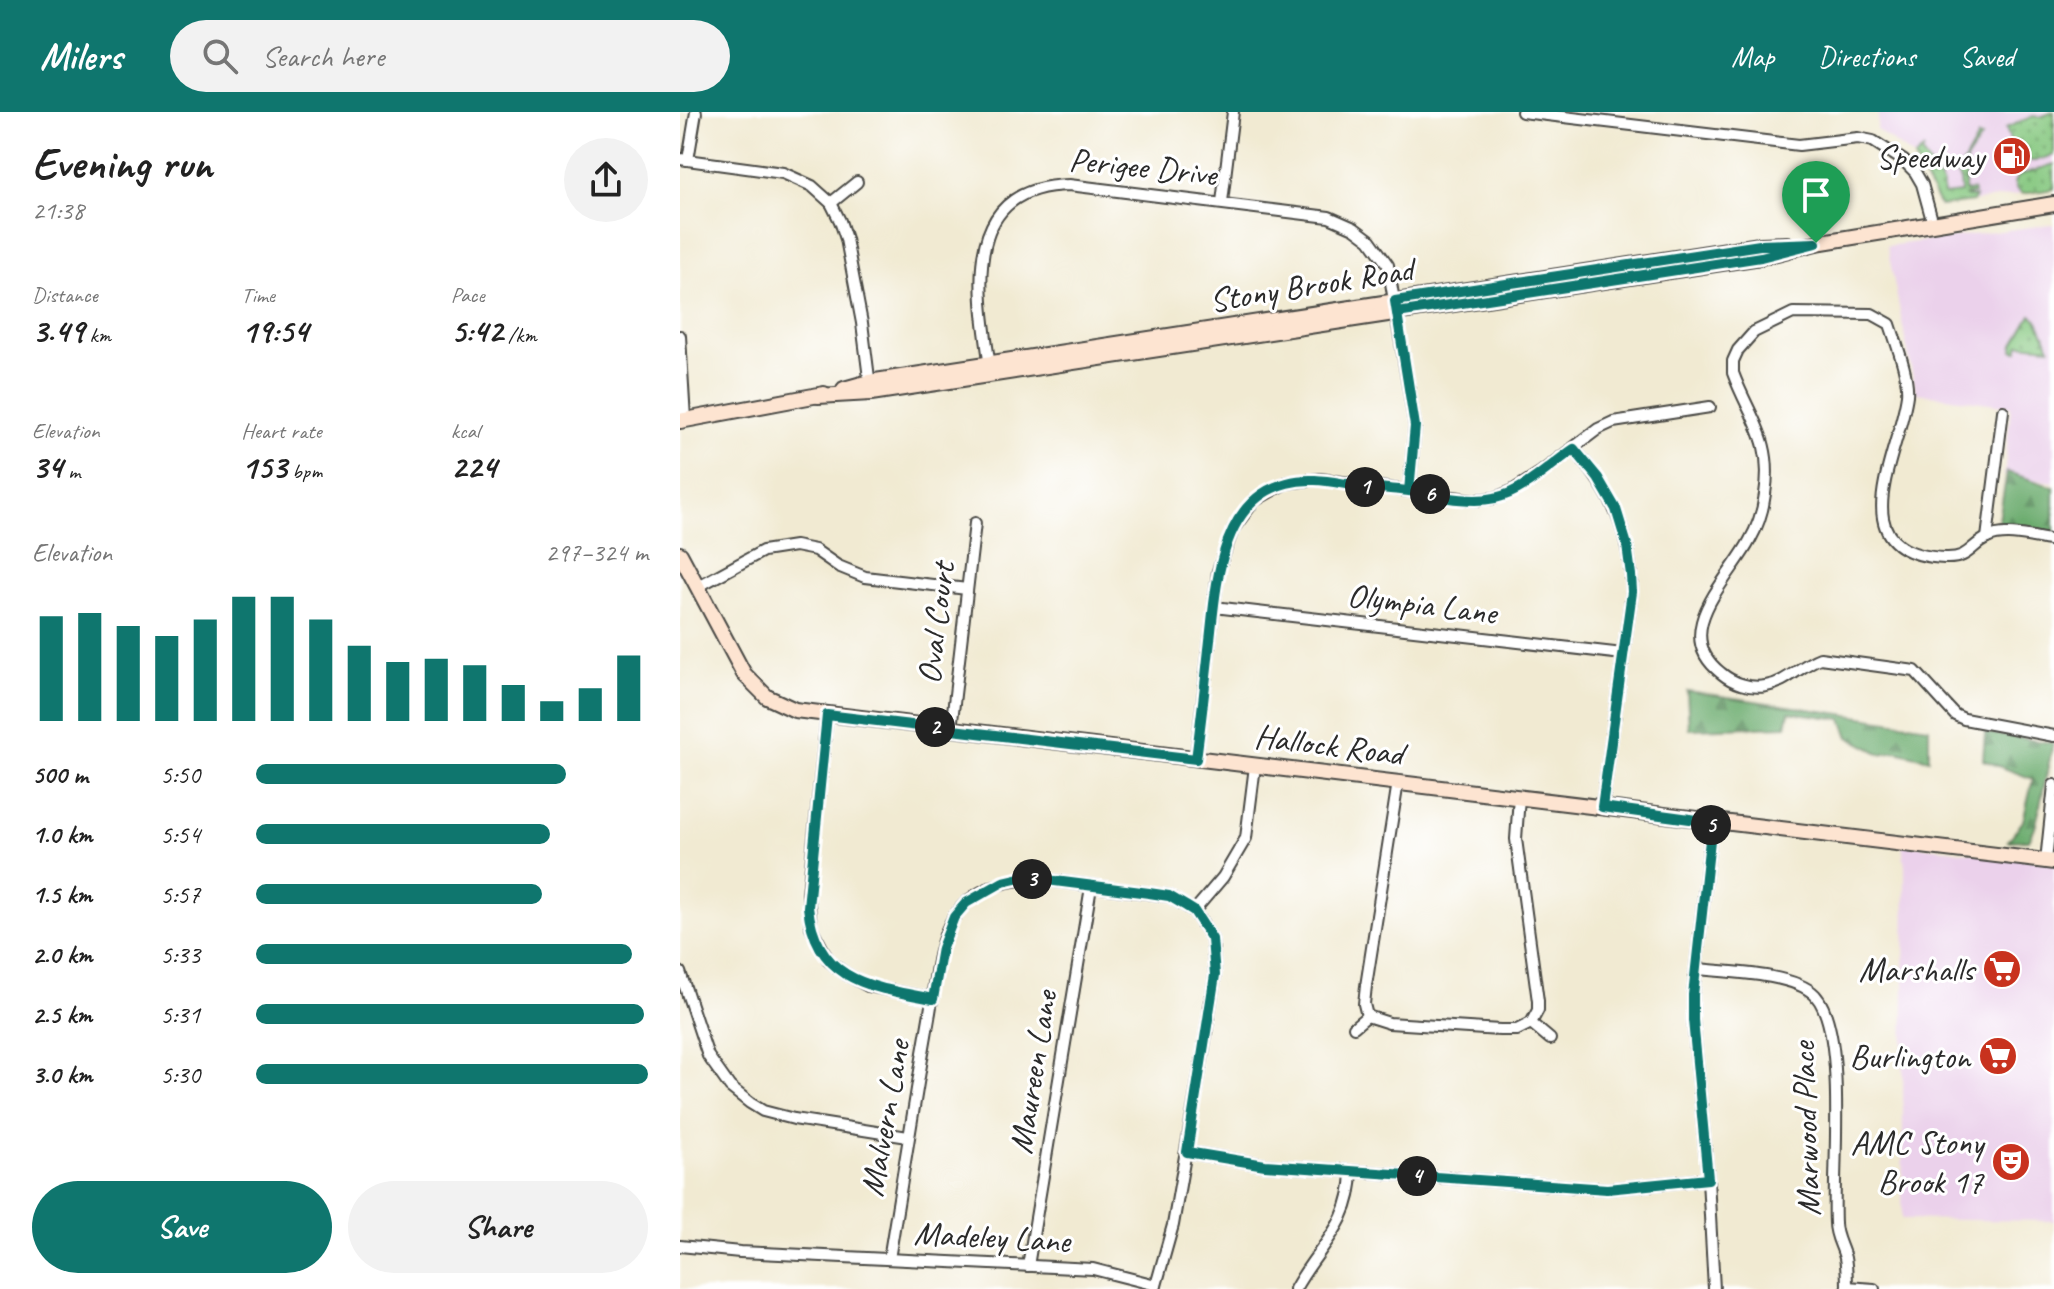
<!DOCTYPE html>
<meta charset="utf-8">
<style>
:root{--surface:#fff;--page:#f2f2f2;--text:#222;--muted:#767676;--accent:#0f766e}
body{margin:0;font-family:Caveat,sans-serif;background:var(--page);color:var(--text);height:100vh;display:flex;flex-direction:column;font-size:30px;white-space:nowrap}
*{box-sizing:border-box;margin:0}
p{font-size:26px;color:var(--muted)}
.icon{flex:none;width:44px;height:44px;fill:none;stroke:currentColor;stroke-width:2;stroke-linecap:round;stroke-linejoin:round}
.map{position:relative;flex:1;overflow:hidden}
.drawer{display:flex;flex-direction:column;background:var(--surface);width:680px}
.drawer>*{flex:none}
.pin{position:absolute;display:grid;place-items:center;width:68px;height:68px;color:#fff;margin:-82px -34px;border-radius:50% 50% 50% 0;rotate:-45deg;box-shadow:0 0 8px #0007}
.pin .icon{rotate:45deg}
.km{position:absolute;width:40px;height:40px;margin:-20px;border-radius:50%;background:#222;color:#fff;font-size:22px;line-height:40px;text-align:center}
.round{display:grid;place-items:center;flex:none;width:84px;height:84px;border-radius:42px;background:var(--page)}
.summary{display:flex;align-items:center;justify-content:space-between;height:136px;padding:0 32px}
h1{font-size:44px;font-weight:700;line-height:60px}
.metrics{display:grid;grid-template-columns:repeat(3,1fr);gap:12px;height:136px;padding:8px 32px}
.metrics div{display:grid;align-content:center}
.metrics b{font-size:34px;font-weight:700}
.metrics small{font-size:22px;font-weight:400}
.metrics p{font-size:22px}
.chart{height:224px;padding:16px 32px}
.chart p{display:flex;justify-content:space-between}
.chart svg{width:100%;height:144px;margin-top:8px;stroke:var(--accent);stroke-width:6}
.cta{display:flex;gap:16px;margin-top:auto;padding:16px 32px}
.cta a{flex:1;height:92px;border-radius:48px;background:var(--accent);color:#fff;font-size:32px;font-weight:700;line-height:92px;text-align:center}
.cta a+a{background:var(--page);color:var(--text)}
ul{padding:0 32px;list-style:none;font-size:26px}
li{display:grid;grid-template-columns:128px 96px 1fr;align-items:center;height:60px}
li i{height:20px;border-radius:10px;background:var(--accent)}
header{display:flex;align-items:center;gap:48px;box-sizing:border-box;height:112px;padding:0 40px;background:var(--accent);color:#fff}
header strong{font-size:38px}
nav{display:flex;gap:44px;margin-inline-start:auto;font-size:28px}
.search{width:560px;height:72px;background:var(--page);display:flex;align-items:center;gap:20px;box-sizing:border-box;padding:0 28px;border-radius:44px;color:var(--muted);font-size:30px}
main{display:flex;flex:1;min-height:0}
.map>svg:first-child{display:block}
.built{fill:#ebd1eb}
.grass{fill:url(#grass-dots);stroke:#587a56;stroke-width:2}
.forest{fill:url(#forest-firs);stroke:#4c6c4c;stroke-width:2}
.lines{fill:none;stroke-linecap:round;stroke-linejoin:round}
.street-casing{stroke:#494844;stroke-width:14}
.secondary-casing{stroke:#494844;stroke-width:18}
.street{stroke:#fff;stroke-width:10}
.secondary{stroke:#fde4d1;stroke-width:14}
.route-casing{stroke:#fff;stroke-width:16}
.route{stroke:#0f766e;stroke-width:10}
.labels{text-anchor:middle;stroke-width:6;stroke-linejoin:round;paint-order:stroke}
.poi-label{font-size:34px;fill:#2b2b2b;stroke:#fff;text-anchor:end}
.street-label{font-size:34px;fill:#2b2b2b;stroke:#fff}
</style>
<header>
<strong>Milers</strong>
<div class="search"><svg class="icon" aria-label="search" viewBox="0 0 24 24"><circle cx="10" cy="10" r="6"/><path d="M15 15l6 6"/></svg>Search here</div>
<nav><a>Map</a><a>Directions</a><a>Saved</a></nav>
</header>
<main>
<section class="drawer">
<div class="summary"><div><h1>Evening run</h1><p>21:38</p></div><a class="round"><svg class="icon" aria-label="share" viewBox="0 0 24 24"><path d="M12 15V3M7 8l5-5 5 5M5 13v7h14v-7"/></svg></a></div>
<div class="metrics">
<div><p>Distance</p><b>3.49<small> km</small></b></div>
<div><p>Time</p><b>19:54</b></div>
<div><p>Pace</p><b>5:42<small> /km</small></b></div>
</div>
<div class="metrics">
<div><p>Elevation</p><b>34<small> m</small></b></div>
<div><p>Heart rate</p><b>153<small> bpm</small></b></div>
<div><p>kcal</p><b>224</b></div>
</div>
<div class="chart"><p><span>Elevation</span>297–324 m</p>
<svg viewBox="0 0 160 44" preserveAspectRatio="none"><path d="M5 44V12M15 44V11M25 44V15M35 44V18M45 44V13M55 44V6M65 44V6M75 44V13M85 44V21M95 44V26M105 44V25M115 44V27M125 44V33M135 44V38M145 44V34M155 44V24"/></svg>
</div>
<ul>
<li><b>500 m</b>5:50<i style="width:79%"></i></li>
<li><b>1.0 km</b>5:54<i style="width:75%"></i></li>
<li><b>1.5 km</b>5:57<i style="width:73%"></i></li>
<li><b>2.0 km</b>5:33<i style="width:96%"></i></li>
<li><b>2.5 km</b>5:31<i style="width:99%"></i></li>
<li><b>3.0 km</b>5:30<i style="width:100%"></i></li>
</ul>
<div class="cta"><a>Save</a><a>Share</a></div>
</section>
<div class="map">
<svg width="1374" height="1177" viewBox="0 0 1374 1177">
<defs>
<pattern id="grass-dots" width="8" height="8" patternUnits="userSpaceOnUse" patternTransform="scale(2)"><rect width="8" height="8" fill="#86c880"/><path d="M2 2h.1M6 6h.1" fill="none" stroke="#6ea369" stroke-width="1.8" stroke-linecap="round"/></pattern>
<pattern id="forest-firs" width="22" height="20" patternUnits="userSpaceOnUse" patternTransform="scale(2)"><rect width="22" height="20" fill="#6cac6e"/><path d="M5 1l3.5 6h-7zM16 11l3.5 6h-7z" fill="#598c5b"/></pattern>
</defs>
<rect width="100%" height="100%" fill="#fff"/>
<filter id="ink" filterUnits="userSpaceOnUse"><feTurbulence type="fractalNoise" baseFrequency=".0125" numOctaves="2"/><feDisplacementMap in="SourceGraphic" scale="16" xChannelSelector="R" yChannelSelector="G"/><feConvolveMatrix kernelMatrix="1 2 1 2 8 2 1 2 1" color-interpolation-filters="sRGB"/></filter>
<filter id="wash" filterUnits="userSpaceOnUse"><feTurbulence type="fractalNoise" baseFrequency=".006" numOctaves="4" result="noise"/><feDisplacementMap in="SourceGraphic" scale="32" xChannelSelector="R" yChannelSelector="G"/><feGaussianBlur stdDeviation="1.8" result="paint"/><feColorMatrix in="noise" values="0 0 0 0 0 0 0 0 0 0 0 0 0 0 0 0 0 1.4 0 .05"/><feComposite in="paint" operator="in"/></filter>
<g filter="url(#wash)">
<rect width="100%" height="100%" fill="#f1ead2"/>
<!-- built -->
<g class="built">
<polygon points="1199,0 1374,0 1374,77 1259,95 1237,48 1197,18"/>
<polygon points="1374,112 1374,370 1324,364 1331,294 1236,281 1207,134"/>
<polygon points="1222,732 1374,750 1374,1109 1222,1107 1225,756"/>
</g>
<!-- grass -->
<g class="grass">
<polygon points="1374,0 1374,43 1355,49 1337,49 1326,16 1353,4 1359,5"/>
<polygon points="1298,25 1301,26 1286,49 1285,80 1293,78 1294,82 1287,83 1286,85 1295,85 1293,90 1260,94 1234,47 1244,37 1242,42 1262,71 1264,83 1281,81 1280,67 1273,58 1279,59"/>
<polygon points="1374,52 1374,77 1342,82 1336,77 1334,70 1340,63"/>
<polygon points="1351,203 1358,209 1370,235 1340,232 1338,239 1333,238 1334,232"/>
</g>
<!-- forest -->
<g class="forest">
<polygon points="1327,360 1374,375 1374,420 1318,413"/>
<polygon points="1007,579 1249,615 1249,647 1216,639 1201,642 1169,625 1162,607 1109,600 1106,614 1009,617"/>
<polygon points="1305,621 1373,631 1356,713 1349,728 1328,729 1343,709 1353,667 1303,648"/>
</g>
</g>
<g filter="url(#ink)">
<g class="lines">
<defs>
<g id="street">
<polyline points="842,0 1119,33 1178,26 1193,29 1224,49 1235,60 1242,72 1253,112"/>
<polyline points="0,47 103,61 132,74 151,91 160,109 166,127 182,211 190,274"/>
<polyline points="8,48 16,0"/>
<polyline points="542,90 553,0"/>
<polyline points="151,91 177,70"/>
<polyline points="0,224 5,307"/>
<path d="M310 255C299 179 280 75 389 73L649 105 674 116 690 128 708 153 735 314 729 379"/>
<path d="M894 337C933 382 950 419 952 480L922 695"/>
<polyline points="1307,426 1323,299"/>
<path d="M1374 429C1354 426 1327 417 1307 426 1290 434 1289 447 1265 446 1157 441 1219 344 1227 283 1229 264 1216 231 1210 212L1192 202 1113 201 1074 220 1058 238 1053 249V261C1070 307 1094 328 1085 382 1083 398 1078 414 1070 428 1050 467 988 520 1041 561 1053 571 1070 577 1086 574 1106 571 1121 553 1140 546L1235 559 1275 603 1284 607 1374 624"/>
<polyline points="17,475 83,439 115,434 135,438 158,454 185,465 287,477"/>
<polyline points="534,495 943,542"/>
<polyline points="147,603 128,782 131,815 149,849 166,862 188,874 253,887"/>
<polyline points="271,617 295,411"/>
<polyline points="516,647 538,459 553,417 574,389 606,371 640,367 795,388 815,386 832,379 860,361 918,317 933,310 1030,295"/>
<polyline points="839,685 836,727 858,889 858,898 851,911"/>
<polyline points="1032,710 1013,883 1013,908 1028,1067 1034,1177"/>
<polyline points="1366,749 1374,673"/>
<polyline points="514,799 543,765 566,726 575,654"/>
<path d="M1017 857C1046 860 1114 861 1135 883 1168 919 1152 1059 1155 1111 1155 1124 1162 1134 1165 1146 1167 1156 1167 1167 1167 1177"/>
<polyline points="0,860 28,944 50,975 70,991 83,999 114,1007 228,1025"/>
<polyline points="687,904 684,892 686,874 718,670"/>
<polyline points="687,904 709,911 820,918 837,918 851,911"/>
<polyline points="851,911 870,927"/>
<polyline points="674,915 687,904"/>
<polyline points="507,1040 585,1053 927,1077 1028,1067"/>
<polyline points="0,1134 60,1140 413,1157 476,1173"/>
<path d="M209 1147C222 1066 235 986 249 906 255 874 256 832 274 805 292 777 327 766 359 767L489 784 514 799 532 827 535 863 523 941 493 1113 475 1177"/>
<polyline points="348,1154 411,775"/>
<polyline points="1167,1175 1194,1177"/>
<path d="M615 1177C639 1133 671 1114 672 1059"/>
</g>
<g id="secondary">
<polyline points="164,277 189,270 1080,133 1107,132"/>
<polyline points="138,284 191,281 1081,145 1136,131 1374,92"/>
<polyline points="0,309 144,282"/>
<polyline points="0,442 64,562 87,585 115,598 1374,750"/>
</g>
</defs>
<!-- street casing -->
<use href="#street" class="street-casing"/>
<!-- secondary casing -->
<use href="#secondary" class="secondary-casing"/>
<!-- street -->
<use href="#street" class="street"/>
<!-- secondary -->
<use href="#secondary" class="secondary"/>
</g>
</g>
<g class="lines" filter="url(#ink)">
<defs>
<path id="route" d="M1136 131 1081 145 717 201 735 314 729 379C712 377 696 376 680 374 655 371 632 364 607 371 537 389 536 480 529 537 525 574 521 610 516 647L147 603 128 795C136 870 192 875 253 887L262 836 274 805 286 791 323 770 340 766 359 767 469 781 489 784 506 794 514 799 532 827 535 863 507 1040 585 1053 927 1077 1028 1067 1013 908V883L1032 710 922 695 952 480 951 463 947 433 936 397 918 366 894 337C870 353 844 380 815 386 788 392 755 383 729 379L735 314 715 189 1080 133 1136 131"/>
</defs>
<!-- route casing -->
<use href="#route" class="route-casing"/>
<!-- route -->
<use href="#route" class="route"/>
</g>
<!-- icons -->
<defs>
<symbol id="fuel-disc" viewBox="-11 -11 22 22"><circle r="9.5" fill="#c8321e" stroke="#fff"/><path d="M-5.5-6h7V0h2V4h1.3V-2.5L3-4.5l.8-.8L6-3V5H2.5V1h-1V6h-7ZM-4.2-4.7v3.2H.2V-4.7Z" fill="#fff"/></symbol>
<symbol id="supermarket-disc" viewBox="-11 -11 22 22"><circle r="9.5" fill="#c8321e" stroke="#fff"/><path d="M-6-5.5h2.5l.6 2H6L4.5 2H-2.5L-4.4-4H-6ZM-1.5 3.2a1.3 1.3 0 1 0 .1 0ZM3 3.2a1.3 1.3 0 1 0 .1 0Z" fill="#fff"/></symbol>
<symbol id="theatre-disc" viewBox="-11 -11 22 22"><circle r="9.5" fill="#c8321e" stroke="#fff"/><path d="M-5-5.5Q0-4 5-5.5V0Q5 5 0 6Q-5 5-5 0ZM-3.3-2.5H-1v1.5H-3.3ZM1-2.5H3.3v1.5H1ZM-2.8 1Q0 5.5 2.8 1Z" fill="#fff"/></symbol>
</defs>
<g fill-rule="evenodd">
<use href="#fuel-disc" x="1310" y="22" width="44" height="44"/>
<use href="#supermarket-disc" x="1300" y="835" width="44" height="44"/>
<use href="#supermarket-disc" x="1296" y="922" width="44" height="44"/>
<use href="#theatre-disc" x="1309" y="1028" width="44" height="44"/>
</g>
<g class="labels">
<!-- poi labels -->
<g class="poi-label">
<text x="1304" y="56">Speedway</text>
<text x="1294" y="869">Marshalls</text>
<text x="1290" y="956">Burlington</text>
<text x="1303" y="1042">AMC Stony<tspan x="1303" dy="39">Brook 17</tspan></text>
</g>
<!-- street labels -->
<g class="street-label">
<text transform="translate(463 54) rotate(6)" y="12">Perigee Drive</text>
<text transform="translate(631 172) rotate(-9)" y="12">Stony Brook Road</text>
<text transform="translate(742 491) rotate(7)" y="12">Olympia Lane</text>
<text transform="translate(255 511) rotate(-83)" y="12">Oval Court</text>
<text transform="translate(649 632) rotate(7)" y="12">Hallock Road</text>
<text transform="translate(352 960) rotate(-81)" y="12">Maureen Lane</text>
<text transform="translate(204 1006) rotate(-80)" y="12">Malvern Lane</text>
<text transform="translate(1125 1017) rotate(-92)" y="12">Marwood Place</text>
<text transform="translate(312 1124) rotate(3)" y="12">Madeley Lane</text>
</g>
</g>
</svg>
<div class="pin" style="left:1136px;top:131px;background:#1e9e55"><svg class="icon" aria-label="arrive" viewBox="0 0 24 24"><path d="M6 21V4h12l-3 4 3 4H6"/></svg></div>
<b class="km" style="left:685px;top:375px">1</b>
<b class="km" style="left:255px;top:615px">2</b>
<b class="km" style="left:352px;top:767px">3</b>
<b class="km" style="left:737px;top:1064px">4</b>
<b class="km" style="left:1031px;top:713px">5</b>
<b class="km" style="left:750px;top:382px">6</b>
</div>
</main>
